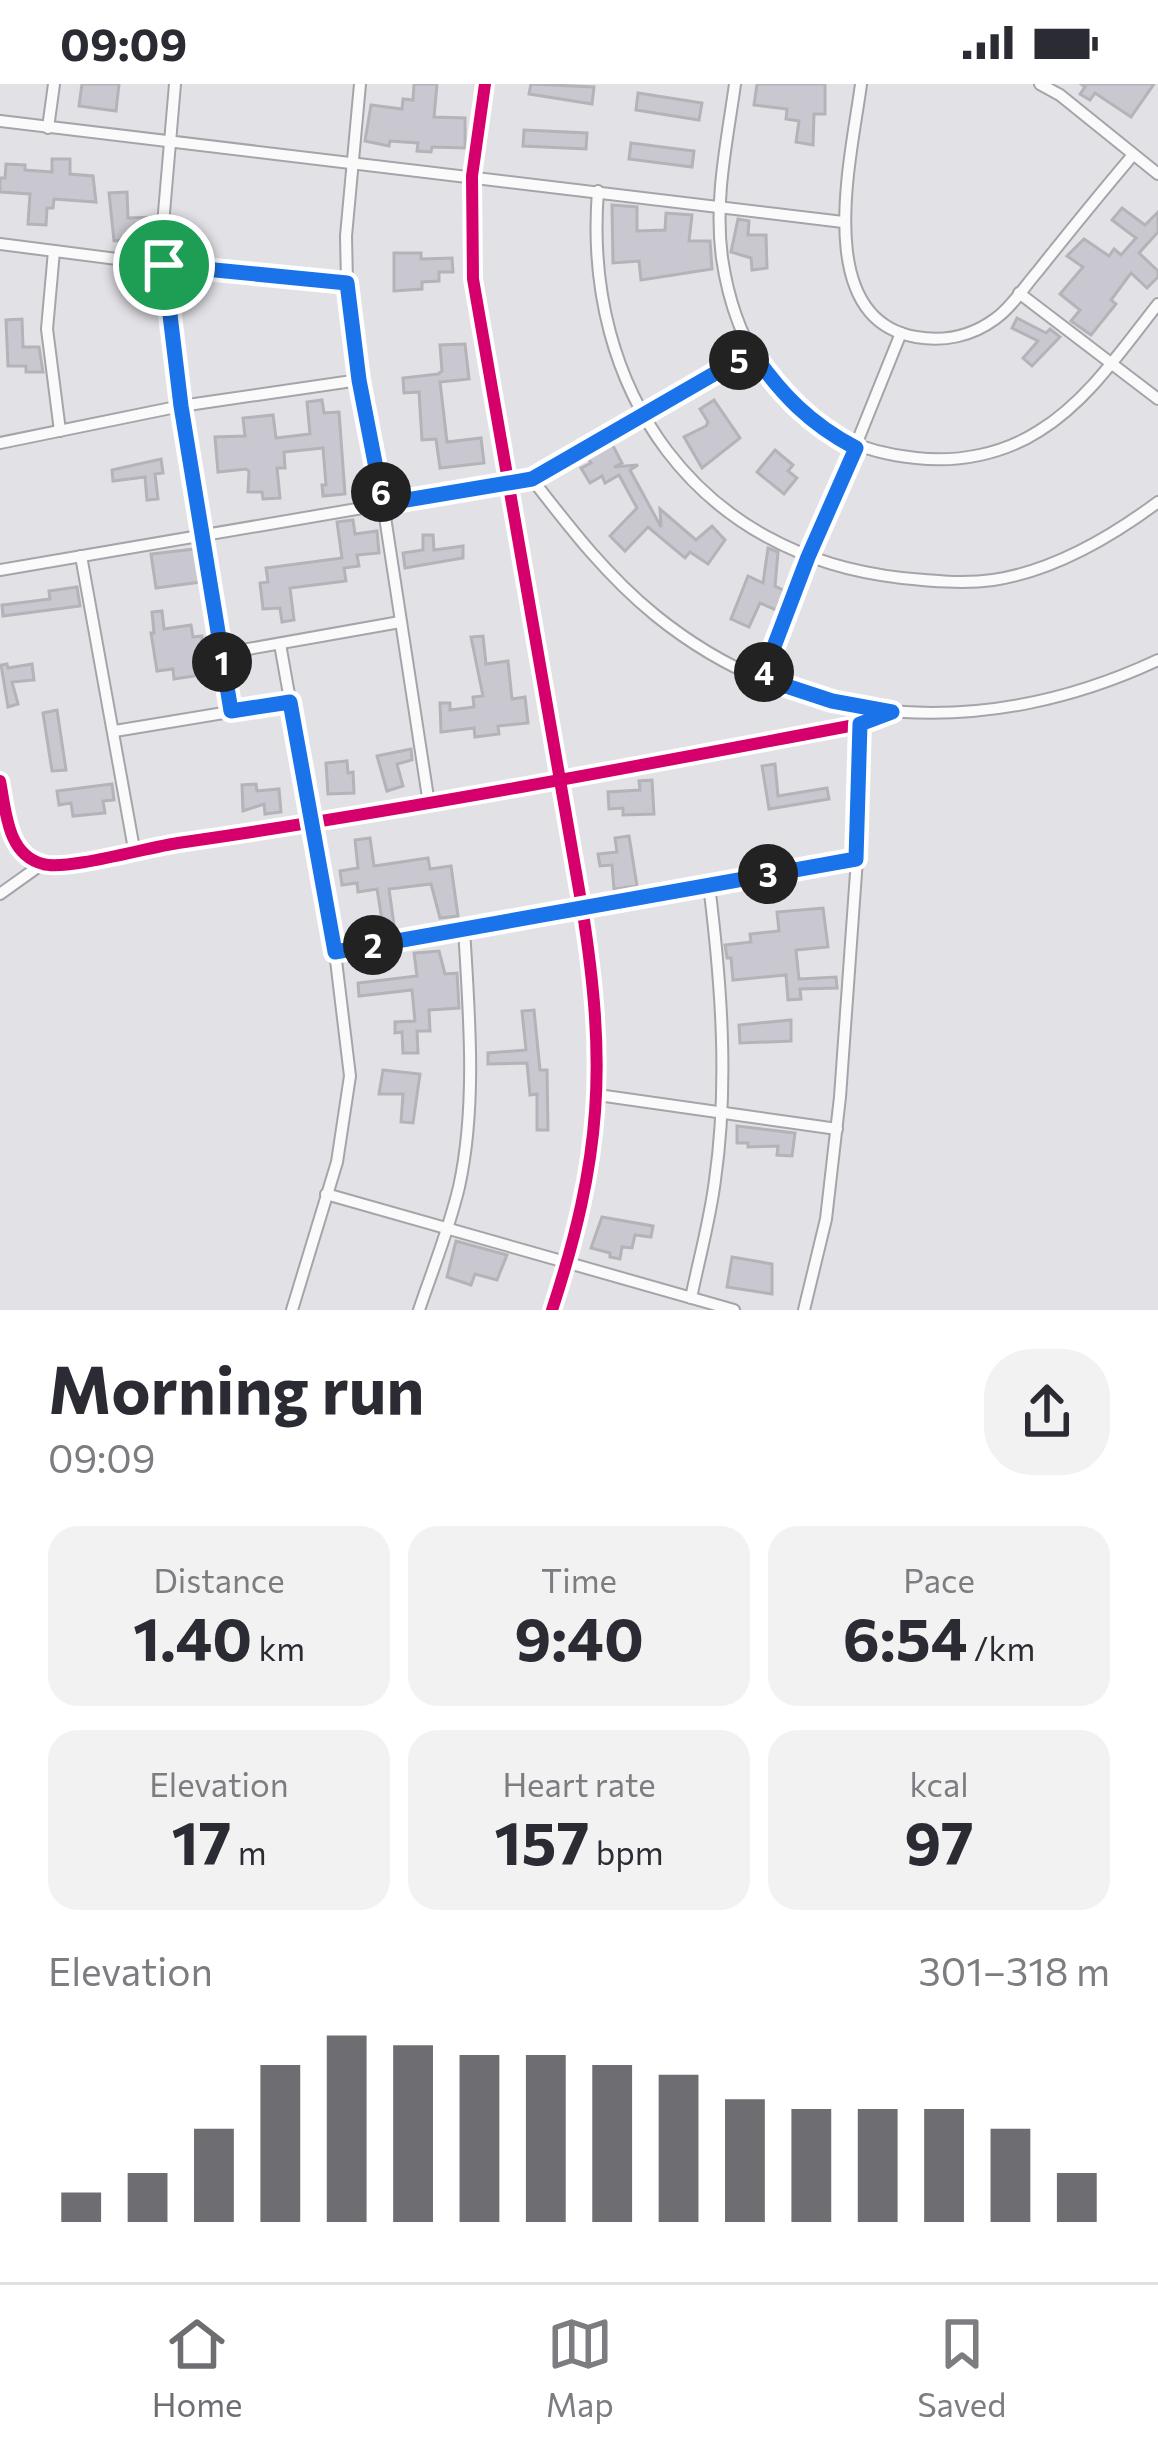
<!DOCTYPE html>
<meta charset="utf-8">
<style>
:root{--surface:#fff;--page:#f2f2f3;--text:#2b2b33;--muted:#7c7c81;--line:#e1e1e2;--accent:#6e6d71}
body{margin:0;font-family:Commissioner,sans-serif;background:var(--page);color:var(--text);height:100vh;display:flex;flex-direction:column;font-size:45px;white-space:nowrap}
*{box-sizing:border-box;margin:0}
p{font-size:39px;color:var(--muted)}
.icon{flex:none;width:66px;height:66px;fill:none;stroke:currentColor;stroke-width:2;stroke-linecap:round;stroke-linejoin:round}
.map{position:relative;height:1226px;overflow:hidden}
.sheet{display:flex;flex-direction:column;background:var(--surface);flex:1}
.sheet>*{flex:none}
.pin{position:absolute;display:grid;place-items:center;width:102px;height:102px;color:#fff;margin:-51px;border:6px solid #fff;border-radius:50%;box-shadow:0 3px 12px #0007}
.km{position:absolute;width:60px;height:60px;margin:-30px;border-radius:50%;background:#222;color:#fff;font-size:33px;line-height:60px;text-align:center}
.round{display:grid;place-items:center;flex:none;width:126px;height:126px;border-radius:48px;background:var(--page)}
.summary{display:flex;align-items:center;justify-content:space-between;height:204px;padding:0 48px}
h1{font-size:66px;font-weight:700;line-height:90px}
.metrics{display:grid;grid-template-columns:repeat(3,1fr);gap:18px;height:204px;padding:12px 48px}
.metrics div{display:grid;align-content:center;border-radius:30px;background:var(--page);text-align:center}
.metrics b{font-size:60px;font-weight:700}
.metrics small{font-size:33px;font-weight:400}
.metrics p{font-size:33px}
.chart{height:336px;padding:24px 48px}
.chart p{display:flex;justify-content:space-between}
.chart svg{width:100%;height:216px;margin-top:12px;stroke:var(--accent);stroke-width:6}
.status{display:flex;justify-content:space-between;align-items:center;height:84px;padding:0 60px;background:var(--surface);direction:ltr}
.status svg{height:33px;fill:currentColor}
.tabs{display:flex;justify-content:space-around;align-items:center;height:168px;border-top:3px solid var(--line);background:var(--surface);font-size:33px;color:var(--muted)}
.tabs a{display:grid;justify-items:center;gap:6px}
.tabs .selected{color:var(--accent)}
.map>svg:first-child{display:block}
.building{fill:#c9c8d0;stroke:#b4b3b7;stroke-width:3}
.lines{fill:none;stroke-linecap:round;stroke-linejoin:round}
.minor-casing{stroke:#a5a4a8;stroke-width:14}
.minor{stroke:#fbfafb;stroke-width:10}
.cycleway-casing{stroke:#fff;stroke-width:20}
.cycleway{stroke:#d6006c;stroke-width:12}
.route-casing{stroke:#fff;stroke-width:24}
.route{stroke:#1a73e8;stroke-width:15}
</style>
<div class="status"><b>09:09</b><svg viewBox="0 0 49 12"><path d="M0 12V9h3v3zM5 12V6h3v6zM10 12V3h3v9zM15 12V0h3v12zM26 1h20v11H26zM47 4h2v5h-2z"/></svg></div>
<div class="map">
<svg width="1158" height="1226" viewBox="0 0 1158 1226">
<rect width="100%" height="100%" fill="#e2e1e6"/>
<!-- building -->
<g class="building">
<polygon points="82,0 119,0 116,27 79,22"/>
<polygon points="414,0 437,0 434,33 465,34 465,64 432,63 431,68 417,67 418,59 390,57 389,62 365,57 371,21 402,25 403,15 413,16"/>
<polygon points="531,0 594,3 592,20 529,10"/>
<polygon points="757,0 825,0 825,30 814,30 813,61 796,58 799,37 786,35 787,25 754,21"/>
<polygon points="1081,0 1154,0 1131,33 1095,9 1090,16 1080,10 1085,3"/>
<polygon points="638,9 702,19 699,36 636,26"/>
<polygon points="524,46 587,49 586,65 523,62"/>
<polygon points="631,59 694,67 692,83 629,75"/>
<polygon points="52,75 70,75 70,90 93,92 96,118 54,115 53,124 47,124 46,141 28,140 30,110 0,108 0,94 5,94 6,80 25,81 25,86 52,88"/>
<polygon points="127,108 128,134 154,133 149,162 137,162 137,155 114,157 109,109"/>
<polygon points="612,121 637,123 637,147 665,146 666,129 692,131 689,157 710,157 712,185 641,196 639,177 613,179"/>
<polygon points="1122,124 1145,141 1158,128 1158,148 1139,169 1158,187 1158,193 1147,204 1131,189 1111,216 1116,220 1091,251 1071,237 1080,226 1060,210 1083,183 1067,172 1084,155 1109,172 1114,165 1121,171 1136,154 1112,136"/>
<polygon points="738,135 749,137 748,151 766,151 767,184 752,186 751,174 731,168"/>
<polygon points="394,169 421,169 421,175 452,174 453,188 439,188 439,197 422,198 422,205 394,207"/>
<polygon points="1017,234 1046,249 1050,245 1060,253 1032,282 1023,274 1038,257 1012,244"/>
<polygon points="22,235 23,263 39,263 43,288 26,288 26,282 8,282 6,236"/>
<polygon points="465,260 469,295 440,298 447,358 481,354 484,379 440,384 436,355 422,356 419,308 404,309 403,294 438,290 442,287 440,261"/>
<polygon points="322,316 324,329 339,328 345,410 323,412 322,401 326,401 323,364 284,368 285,384 277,384 280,414 263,415 262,408 248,408 249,387 246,385 218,388 215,353 245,352 243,334 273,331 276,354 310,350 307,318"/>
<polygon points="714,316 740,354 702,384 684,353 706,342 708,338 700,325"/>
<polygon points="612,360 622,379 614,383 638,381 630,386 661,443 660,425 696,456 712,442 725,456 708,480 690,468 685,474 648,443 625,467 610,452 637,424 619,391 605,399 602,392 590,399 581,384 591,379 588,374"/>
<polygon points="775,366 793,381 788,387 797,394 784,410 757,388"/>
<polygon points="161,375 163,389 155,390 158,415 147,416 145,393 113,397 112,386"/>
<polygon points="353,436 355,450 377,447 379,469 357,471 359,482 344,484 346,497 290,504 294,536 282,538 280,524 263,525 260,499 268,498 266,484 342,474 337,438"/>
<polygon points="423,451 433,451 434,466 463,462 463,474 405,484 403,469 423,466"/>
<polygon points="768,464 778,468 775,502 785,507 776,526 760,519 749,543 731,535 748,492 763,499"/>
<polygon points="195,465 201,498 156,504 151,470"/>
<polygon points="77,503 80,522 3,532 2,521 50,515 49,507"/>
<polygon points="162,527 164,545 191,541 193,553 202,552 202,559 210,558 213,589 174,595 173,585 157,587 151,549 154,549 152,528"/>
<polygon points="483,552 486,580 508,577 512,615 525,613 528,639 498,642 499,650 475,653 474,644 441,648 440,619 450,619 450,626 474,623 473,613 483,612 471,553"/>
<polygon points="7,580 8,584 32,580 34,596 12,598 18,620 8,623 1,581"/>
<polygon points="57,626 66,686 52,687 43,629"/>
<polygon points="411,665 412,676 397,680 403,702 387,707 377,672"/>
<polygon points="347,677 348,689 353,688 354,709 328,710 326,679"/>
<polygon points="775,680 778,712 827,704 829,715 769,725 762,682"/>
<polygon points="652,696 654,730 623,731 623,724 609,725 608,708 640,706 639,697"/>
<polygon points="112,700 114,716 103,717 105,729 73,732 71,719 59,721 57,707"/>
<polygon points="256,700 257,707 279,705 281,728 265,730 264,720 243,727 242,701"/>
<polygon points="629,752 637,802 614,805 612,781 600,782 598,770 617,768 615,754"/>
<polygon points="370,754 374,782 428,774 430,785 451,782 458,832 440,834 431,800 389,805 394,841 383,842 377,805 358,808 357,799 342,801 340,787 358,784 355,756"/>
<polygon points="823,824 828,863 796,866 799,895 836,893 837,904 800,905 801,915 788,916 786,891 733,896 731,874 727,874 725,861 751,858 750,850 779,847 777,828"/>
<polygon points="439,867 445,890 457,889 459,924 429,926 430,947 417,947 418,969 403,969 402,948 395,949 395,938 415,937 412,906 359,912 358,899 417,892 414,869"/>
<polygon points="534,926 540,986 547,986 548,1046 537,1046 537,1010 530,1011 527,979 488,980 488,969 526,966 522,927"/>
<polygon points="791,936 791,957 740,959 739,941"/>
<polygon points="383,986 420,990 413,1039 401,1038 403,1010 379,1010"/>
<polygon points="737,1042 795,1049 792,1072 777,1071 778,1062 748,1063 748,1059 737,1059"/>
<polygon points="602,1133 653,1142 651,1153 635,1151 632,1164 622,1163 620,1175 610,1173 610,1169 591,1164"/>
<polygon points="456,1157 507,1171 497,1196 475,1190 471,1201 447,1193"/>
<polygon points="732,1173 772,1180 772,1210 727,1203"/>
</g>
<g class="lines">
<defs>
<g id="minor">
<polyline points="175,0 162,152 165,212 231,627"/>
<polyline points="360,0 346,152 347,199 359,296 383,420 429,720"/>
<path d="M485 0 472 92 473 195 582 823C607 981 602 1073 552 1226"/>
<path d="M735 0C727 58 714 115 722 174 738 283 803 363 916 374 958 379 1003 370 1039 347 1088 317 1123 264 1158 220"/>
<path d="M861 0C852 71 810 235 916 253 944 258 972 252 995 235 1012 223 1024 203 1038 187 1069 148 1100 110 1132 72"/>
<polyline points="1040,0 1060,11 1158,90"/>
<polyline points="0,37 843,138"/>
<polyline points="48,44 54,0"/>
<path d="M598 107C582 306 697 472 902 494 931 497 964 500 993 496 1053 487 1111 453 1158 418"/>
<polyline points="0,160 164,181 347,199"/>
<polyline points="54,167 47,245 60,347"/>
<polyline points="1019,209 1158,315"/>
<polyline points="0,359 181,322 359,296"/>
<path d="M532 395C570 444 606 491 655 531 803 651 991 654 1158 576"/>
<polyline points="81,472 134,765"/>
<polyline points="0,486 532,395 752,268"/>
<polyline points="280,560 335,868 350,992 337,1078 292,1226"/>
<polyline points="220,570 400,538"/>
<polyline points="762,594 901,249"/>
<polyline points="115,647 290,618"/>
<path d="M0 697C6 727 7 771 43 780 66 787 149 763 178 759 406 726 633 683 860 640L892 628"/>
<polyline points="0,810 42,780"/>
<polyline points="335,868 857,775"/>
<polyline points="598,1011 837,1045"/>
<polyline points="326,1110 734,1226"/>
<path d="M691 1214C699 1175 710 1136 715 1096 729 999 721 897 709 801"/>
<path d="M419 1226C433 1185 449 1145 459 1103 477 1021 469 928 464 845"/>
<polyline points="804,1226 826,1135 840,1013 857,775 860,640"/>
</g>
</defs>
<!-- minor casing -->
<use href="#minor" class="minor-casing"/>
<!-- minor -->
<use href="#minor" class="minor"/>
<defs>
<g id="cycleway">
<path d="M485 0 472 92 473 195 582 823C607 981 602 1073 552 1226"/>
<path d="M0 697C6 727 7 771 43 780 66 787 149 763 178 759 406 726 633 683 860 640L892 628"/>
</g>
</defs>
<!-- cycleway casing -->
<use href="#cycleway" class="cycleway-casing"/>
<!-- cycleway -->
<use href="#cycleway" class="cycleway"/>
</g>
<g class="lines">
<defs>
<path id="route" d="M164 181 347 199 359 296 383 420 532 395 752 268C781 310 810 340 856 364L808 473 762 594 832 617 892 628 860 640 856 775 335 868 290 618 231 627 181 322Z"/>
</defs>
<!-- route casing -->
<use href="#route" class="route-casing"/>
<!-- route -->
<use href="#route" class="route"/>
</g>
</svg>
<div class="pin" style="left:164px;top:181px;background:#1e9e55"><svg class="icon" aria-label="arrive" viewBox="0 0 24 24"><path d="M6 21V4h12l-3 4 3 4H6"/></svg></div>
<b class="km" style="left:222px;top:578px">1</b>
<b class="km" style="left:373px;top:861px">2</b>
<b class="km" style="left:768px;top:790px">3</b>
<b class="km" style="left:764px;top:588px">4</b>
<b class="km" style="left:739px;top:276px">5</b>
<b class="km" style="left:381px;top:408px">6</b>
</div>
<section class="sheet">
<div class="summary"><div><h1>Morning run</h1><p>09:09</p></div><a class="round"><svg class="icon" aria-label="share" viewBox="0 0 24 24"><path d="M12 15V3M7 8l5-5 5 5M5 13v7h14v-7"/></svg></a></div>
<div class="metrics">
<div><p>Distance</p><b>1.40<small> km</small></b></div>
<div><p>Time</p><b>9:40</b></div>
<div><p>Pace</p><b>6:54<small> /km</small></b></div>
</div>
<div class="metrics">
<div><p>Elevation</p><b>17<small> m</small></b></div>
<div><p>Heart rate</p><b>157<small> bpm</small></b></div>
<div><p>kcal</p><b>97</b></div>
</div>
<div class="chart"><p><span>Elevation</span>301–318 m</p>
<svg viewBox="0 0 160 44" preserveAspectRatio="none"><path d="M5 44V38M15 44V34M25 44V25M35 44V12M45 44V6M55 44V8M65 44V10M75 44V10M85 44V12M95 44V14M105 44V19M115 44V21M125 44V21M135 44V21M145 44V25M155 44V34"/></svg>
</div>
</section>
<nav class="tabs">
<a class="selected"><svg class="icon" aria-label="home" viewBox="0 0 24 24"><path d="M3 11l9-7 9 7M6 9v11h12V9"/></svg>Home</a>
<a><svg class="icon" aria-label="map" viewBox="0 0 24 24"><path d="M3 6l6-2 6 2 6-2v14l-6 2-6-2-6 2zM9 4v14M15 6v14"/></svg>Map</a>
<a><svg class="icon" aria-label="saved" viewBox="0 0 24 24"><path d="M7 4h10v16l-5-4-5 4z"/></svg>Saved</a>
</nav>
